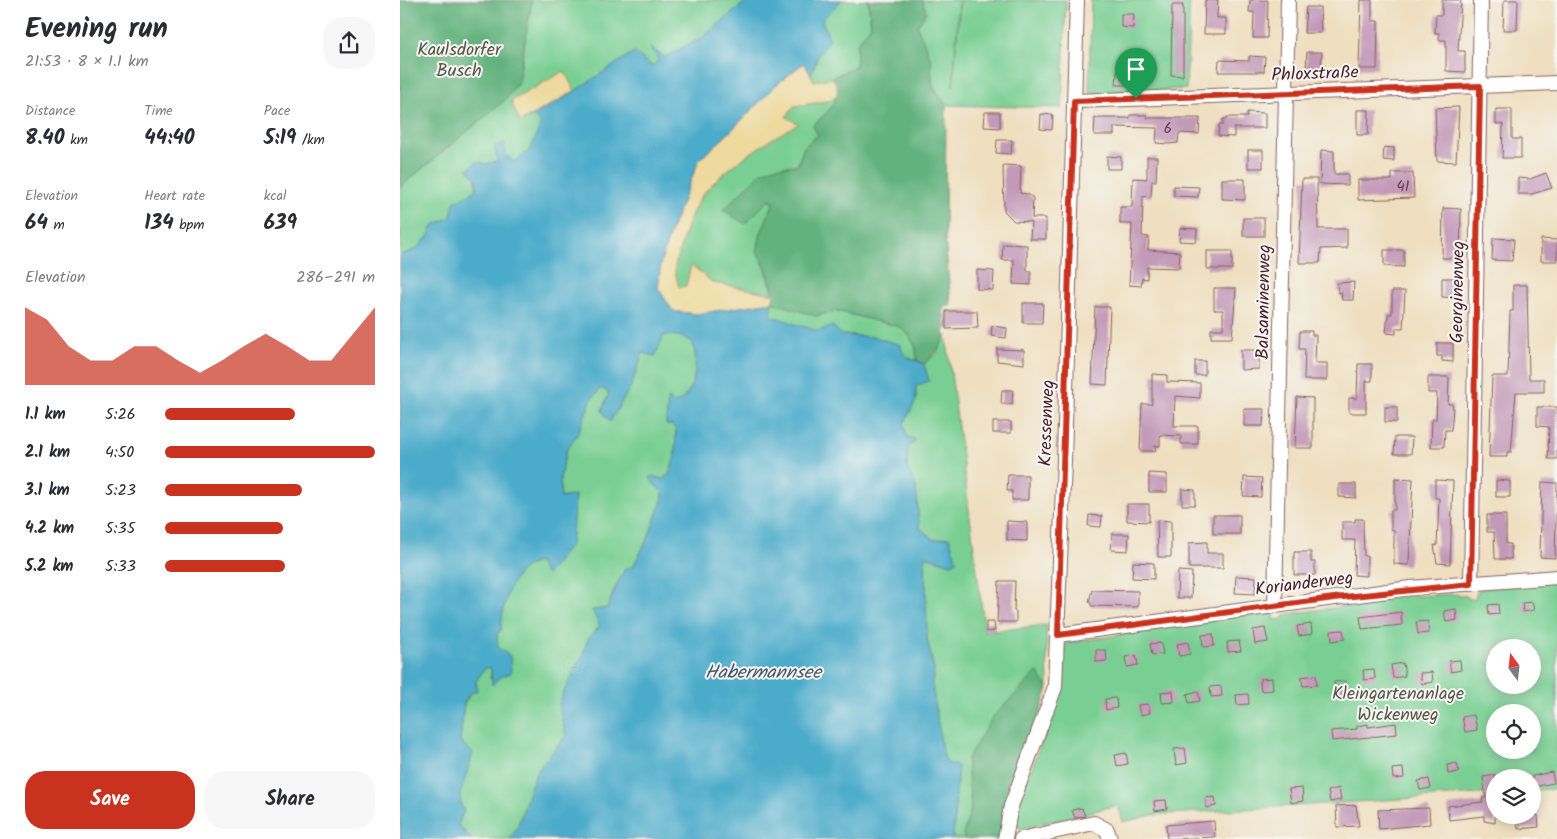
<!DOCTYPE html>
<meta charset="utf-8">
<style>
:root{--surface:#fff;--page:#f7f7f7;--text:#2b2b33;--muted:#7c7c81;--accent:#c8321e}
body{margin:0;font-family:Kalam,sans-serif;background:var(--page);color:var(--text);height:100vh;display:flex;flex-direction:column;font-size:19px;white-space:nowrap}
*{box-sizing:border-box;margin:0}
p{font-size:16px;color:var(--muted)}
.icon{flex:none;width:28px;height:28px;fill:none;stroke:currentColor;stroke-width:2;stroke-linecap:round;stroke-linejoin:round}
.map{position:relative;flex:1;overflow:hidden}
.side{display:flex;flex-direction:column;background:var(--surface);width:400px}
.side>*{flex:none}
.needle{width:32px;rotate:345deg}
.controls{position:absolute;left:1086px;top:639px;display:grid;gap:10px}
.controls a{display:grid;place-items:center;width:55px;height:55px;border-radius:50%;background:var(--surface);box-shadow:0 2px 12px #0003;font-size:25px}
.pin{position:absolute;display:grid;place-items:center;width:42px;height:42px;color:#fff;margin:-51px -21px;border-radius:50% 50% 50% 0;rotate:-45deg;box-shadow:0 0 5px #0007}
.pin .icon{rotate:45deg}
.round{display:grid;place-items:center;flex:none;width:52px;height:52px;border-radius:20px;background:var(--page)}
.overview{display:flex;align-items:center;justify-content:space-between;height:85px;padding:0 25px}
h1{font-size:28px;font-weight:700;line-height:38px}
.stats{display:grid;grid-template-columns:repeat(3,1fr);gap:8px;height:85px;padding:5px 25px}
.stats div{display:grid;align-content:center}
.stats b{font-size:21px;font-weight:700}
.stats small{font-size:14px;font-weight:400}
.stats p{font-size:14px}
.chart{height:140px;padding:10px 25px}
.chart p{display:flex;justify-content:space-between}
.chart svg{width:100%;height:90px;margin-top:5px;fill:var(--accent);opacity:.7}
.cta{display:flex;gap:10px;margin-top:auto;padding:10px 25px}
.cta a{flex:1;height:58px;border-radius:20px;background:var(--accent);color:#fff;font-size:20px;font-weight:700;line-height:58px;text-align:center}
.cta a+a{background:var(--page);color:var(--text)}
ul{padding:0 25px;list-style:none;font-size:16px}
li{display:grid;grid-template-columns:80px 60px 1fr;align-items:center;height:38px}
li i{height:12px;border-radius:6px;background:var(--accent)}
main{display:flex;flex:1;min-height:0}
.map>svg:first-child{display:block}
.green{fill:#79cf93;stroke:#62775f;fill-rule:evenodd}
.forest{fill:#62b27d;stroke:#566854}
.sand{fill:#eeda9e;stroke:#9c7c64}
.water{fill:#4babca;stroke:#4a657a}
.building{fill:#c299b8}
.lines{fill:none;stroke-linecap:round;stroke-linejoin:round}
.street-casing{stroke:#84625f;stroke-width:16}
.street{stroke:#fff;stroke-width:14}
.route-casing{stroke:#fff;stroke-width:10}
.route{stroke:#c8321e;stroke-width:6}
.labels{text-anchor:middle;stroke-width:4;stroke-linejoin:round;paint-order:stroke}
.number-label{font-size:15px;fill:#683e4e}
.park-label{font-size:18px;fill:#58544a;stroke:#f6f6f2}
.street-label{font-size:18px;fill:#4a1f2b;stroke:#f6f6f2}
.water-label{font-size:19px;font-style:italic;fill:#4a576b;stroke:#f6f6f2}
</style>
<main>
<section class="side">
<div class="overview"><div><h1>Evening run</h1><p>21:53 · 8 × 1.1 km</p></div><a class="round"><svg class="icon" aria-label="share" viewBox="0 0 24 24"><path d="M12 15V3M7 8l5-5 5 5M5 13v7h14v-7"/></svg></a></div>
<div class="stats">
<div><p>Distance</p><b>8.40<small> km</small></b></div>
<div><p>Time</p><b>44:40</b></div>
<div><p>Pace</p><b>5:19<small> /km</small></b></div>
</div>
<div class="stats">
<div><p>Elevation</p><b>64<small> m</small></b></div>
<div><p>Heart rate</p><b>134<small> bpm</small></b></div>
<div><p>kcal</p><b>639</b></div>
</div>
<div class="chart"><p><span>Elevation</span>286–291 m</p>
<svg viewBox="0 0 160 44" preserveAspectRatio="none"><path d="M0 44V6L10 12L20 25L30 32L40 32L50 25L60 25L70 32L80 38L90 32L100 25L110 19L120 25L130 32L140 32L150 19L160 6V44z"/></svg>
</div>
<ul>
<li><b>1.1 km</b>5:26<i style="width:62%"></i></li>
<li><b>2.1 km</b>4:50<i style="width:100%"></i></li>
<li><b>3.1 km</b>5:23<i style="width:65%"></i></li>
<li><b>4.2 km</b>5:35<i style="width:56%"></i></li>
<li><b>5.2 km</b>5:33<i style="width:57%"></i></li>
</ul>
<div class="cta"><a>Save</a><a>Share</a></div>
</section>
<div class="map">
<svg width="1157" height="839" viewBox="0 0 1157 839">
<rect width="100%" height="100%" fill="#f6f6f2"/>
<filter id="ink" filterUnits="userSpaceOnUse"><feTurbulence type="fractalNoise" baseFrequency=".02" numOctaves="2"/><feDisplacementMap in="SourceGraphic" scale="10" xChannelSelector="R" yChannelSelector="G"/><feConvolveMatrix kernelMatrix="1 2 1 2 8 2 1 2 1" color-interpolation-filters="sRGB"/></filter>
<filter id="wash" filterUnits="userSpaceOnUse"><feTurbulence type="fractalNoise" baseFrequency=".0096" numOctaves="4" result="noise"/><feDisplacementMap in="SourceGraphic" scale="20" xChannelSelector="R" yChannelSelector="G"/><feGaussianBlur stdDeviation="1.12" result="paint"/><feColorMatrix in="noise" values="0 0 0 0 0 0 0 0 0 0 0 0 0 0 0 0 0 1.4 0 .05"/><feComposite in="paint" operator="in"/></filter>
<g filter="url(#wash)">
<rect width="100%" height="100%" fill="#efdfc0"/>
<!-- green -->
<g class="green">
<polygon points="132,0 348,0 302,38 264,57 252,49 259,60 252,66 234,52 175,91 164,71 111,101 120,122 133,116 141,124 131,149 114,162 94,147 98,161 86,164 76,162 76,190 54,202 51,217 34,225 28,237 18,247 10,252 0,255 0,187 106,99 118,82"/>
<polygon points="442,0 468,1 471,25 457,44 456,66 432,78 414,81 411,74 419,54 429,40 422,20"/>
<polygon points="522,0 559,0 553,86 560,0 666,0 662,108 546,105 532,84 531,60 517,26 526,12"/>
<polygon points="691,0 790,0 786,89 689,93"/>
<path d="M437 95 432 108 413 125 418 135 404 147 397 165C368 167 366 168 345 190L374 202 361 233 357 252 365 267 374 294 313 283 291 265 286 286 278 287C272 265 275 264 282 243 286 227 292 212 301 198 316 174 373 136 398 124L386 117 394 106 427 101Z"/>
<path d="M372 302 416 316 437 311 500 327 509 335 516 348 517 360C506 359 502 356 501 345L474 337 441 335 433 326 418 331 371 316Z"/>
<path d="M264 335 279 336 293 341C298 360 297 395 275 403L268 399 266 425H271L276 429 275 457 269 475 262 479 255 477 251 480 263 493V498L248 538 233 567 217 583 207 608 201 611 199 619 200 626 188 639 183 656 176 666 159 706 166 736C155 750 139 764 133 781 125 800 122 823 110 839H71L58 825 64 810C52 798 67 766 72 753L60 741 64 703 77 686 76 681 85 667H92L90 679 98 648 97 633 101 631C102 605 109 569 138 562L146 575 175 495 160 498V478L166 451 178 433 191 400 201 388 209 393 202 411 231 386 243 353 255 356Z"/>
<polygon points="546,335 585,632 646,625 648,688 637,672 567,759 571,809 563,834 565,839 553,839 553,836 557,766 547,763 542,751 532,684 534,670 527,639 525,556 551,564 534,540 519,527 516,486 507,468 508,447 515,442 514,439 507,437 504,424 516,400 516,386 528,380 524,364 537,353"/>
<path d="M1157 582V789L1133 790 1132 778H1095V793L753 815 723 822 718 805 622 829 614 825 623 791 660 693 664 646 667 643 733 633 743 628 873 609 875 620 884 619 883 615 964 603 978 596 1011 592 1017 596 1052 594 1067 596 1069 599H1075L1076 594 1080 589ZM1095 648H1132V685H1095ZM1095 712H1132V750H1095Z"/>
</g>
<!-- forest -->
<g class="forest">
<polygon points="0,0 132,0 118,82 106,99 0,187"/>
<path d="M466 0H522L526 12 517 26 531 60 532 85 546 105 545 238 551 305 543 306C546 336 548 342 524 364L517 360 516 348 509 335 500 327 437 311 416 316 372 302C376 285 365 266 357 252L361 233 374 202 370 199 345 224 323 210 362 172 374 167 398 165 404 147 418 135 413 126C427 113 445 98 432 78L456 66 457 44 471 25 468 1Z"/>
<polygon points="637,672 648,688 600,839 565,839 563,834 571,809 567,759 593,717"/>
</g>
<!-- sand -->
<g class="sand">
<path d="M404 63 414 81 432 78 437 85V95L427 101 394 106 386 117 399 124C373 136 317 173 301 197 292 211 286 227 282 243 275 264 272 265 279 287L286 286 291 265 313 283 374 294 372 302 296 314 273 311 258 288 261 262 272 227 299 160 329 133 376 85Z"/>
<polygon points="164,71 175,91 120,122 111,101"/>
</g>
<!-- water -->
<path class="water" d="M348 0H442L422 20 430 40 418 55 411 74 403 63 376 85 329 133 299 160 272 227 261 262 258 288 273 311 296 314 372 302 371 316 418 331 433 326 441 335 474 337 501 345C503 360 513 358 524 364L529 381 516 386V400L504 424 507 437 514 439 515 442 508 447 507 468 516 486 519 527 534 540 549 537 557 561 552 564 525 556 527 639 534 670 532 684 542 750 547 763 558 766 553 839H110C122 823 125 800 133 781 139 764 155 750 166 736L159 706 162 696 176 666 183 656 188 639 200 626 192 610 207 608 225 568 233 567 248 538 263 498V493L251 480V476L262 479 269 475 275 457 276 429 271 425H266L268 398 275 403C297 395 299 360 292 341L279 336 264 335 255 356 243 353 231 386 210 422 202 411 209 393 201 388 191 400 178 433 166 451 160 478 161 498 175 495 171 545 146 575 138 562C109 569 102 606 101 631L97 633 98 648 110 656 111 673 100 677 92 685 91 668H85L76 681 77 691 70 693 64 703 60 741 73 753 60 795 61 807 64 810 58 825 71 839H0V255L10 252 18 247 28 237 34 225 51 217 54 202 76 190 77 180 68 169 76 162 86 164 98 161 94 147 104 143 106 155 114 162 131 149 141 124 133 116 175 91 234 52 252 66 259 60 250 48 265 57 302 38Z"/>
<g id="blocks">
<!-- building -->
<g class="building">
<polygon points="805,0 818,0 817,18 826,18 826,34 804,34"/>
<polygon points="850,0 868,0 867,38 853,38 854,12 849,12"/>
<polygon points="961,0 972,0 972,21 978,21 977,69 959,69"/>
<polygon points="1042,0 1061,0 1058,51 1065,51 1065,72 1046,71 1046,40 1039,40 1039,33 1035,33 1036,15 1042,15"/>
<polygon points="1104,0 1118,0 1117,30 1103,30"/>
<polygon points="772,5 783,5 783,76 771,75"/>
<polygon points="906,7 920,7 921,33 904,33"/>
<polygon points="721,14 734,14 733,28 721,27"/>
<polygon points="907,52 922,52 921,72 906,71"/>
<polygon points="849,56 865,57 864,72 818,72 819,60 849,61"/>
<polygon points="717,72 732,73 731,85 716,85"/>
<polygon points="1059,107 1056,162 1037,161 1035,108"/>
<polygon points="1096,109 1112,109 1112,139 1121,139 1121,158 1102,158 1103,124 1096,124"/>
<polygon points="957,110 969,110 968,135 957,135"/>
<polygon points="585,112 600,112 600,128 584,127"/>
<polygon points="847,112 865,113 865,128 834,128 834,137 818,136 819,125 823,125 823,119 827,119 827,117 847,117"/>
<polygon points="641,114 653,115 652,130 640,129"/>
<polygon points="730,115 747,115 747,118 800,118 799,134 779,133 778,143 768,144 756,143 757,128 714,127 714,135 694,135 695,118 730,118"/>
<polygon points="597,140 612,140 611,154 596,153"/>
<polygon points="984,147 994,148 994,161 983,160"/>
<rect x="848" y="150" width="15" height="18"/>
<polygon points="921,150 934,151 934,174 948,174 948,185 920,184"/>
<polygon points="707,156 721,157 721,169 707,169"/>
<polygon points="747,157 757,157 756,181 752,181 751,197 743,196 742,236 749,237 748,250 780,252 779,268 747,267 747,279 742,278 741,286 729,285 732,224 720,224 720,207 732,207 733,178 747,179"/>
<polygon points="603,165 621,166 620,193 628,194 633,198 632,218 646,218 646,239 630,239 631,222 614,221 604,211"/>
<polygon points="992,173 1013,173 1014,198 958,200 958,180 992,180"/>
<polygon points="1146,173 1152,188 1132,194 1118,194 1118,178 1130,179"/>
<polygon points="822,179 845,179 845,200 822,199"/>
<polygon points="902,179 917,179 918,229 947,229 947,248 921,249 920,263 899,263"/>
<polygon points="774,186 799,187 798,197 774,196"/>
<polygon points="1043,208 1061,209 1060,258 1042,258"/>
<rect x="843" y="218" width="21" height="18"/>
<polygon points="780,228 797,229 796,242 779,241"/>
<polygon points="1093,238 1114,239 1112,261 1092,260"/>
<polygon points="1141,239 1157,240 1157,261 1141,261"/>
<polygon points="603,244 627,245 627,271 631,271 631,285 613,284 614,260 602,260"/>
<polygon points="984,250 1004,250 1004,267 984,266"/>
<rect x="807" y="251" width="25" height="18"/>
<polygon points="577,270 594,271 593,290 577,289"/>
<polygon points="1042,278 1058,278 1058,298 1042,297"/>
<polygon points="954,282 953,300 942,300 941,292 938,293 937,283"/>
<polygon points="1113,285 1127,285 1129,379 1144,379 1144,392 1116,392 1111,452 1107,452 1107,457 1089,457 1092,376 1108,376 1110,311 1113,311"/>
<polygon points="814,288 836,288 832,338 811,338 811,329 823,329 823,310 814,310"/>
<polygon points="992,291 1005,291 1003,328 996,328 996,334 986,333 988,314 992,314"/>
<polygon points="623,303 643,303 642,323 623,323"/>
<polygon points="695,307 710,307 707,385 692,384"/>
<polygon points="546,311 577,311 578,328 546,329"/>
<polygon points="592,326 607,328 606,338 591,336"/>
<polygon points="900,331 912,331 912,335 916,335 915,363 927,363 927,380 904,380 905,349 899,349"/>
<polygon points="1037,343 1053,343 1053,362 1042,361 1042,356 1037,356"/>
<polygon points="597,349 624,350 624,364 597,361"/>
<polygon points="841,350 859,350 859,369 841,370"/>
<rect x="795" y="361" width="10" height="14"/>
<polygon points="958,364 972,364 972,381 966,381 966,413 949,413 949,398 957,398"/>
<polygon points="752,374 767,375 767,382 800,383 800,398 775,396 774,426 798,426 798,444 781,444 781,436 760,435 760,446 755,446 756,451 740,451 742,404 752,404"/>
<polygon points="1028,377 1049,377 1048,404 1052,404 1053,407 1052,422 1051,430 1045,430 1044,447 1031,447 1032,419 1036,419 1037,393 1028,393"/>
<polygon points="602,390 613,390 612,404 601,404"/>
<polygon points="897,397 913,398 913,448 895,448"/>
<rect x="985" y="407" width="12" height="15"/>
<polygon points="1137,407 1157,407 1157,459 1148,459 1149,427 1137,426"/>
<polygon points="844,409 864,409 863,426 844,426"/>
<rect x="593" y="422" width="18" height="11"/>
<polygon points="995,437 1012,437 1011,454 994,454"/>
<polygon points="749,473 767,474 767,492 749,492"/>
<polygon points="608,475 628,475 628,500 612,500 612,491 607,491"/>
<polygon points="844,477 862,478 861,497 843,496"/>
<polygon points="995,478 1013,479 1009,565 994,564 994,530 991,529 991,510 995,510"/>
<polygon points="1035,480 1053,481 1050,564 1037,563 1034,545 1037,546 1039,498 1035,498"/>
<polygon points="1096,480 1110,481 1110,497 1096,497"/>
<polygon points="1142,482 1157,483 1155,558 1140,557"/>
<polygon points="939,484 956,484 956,498 939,497"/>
<polygon points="782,489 795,490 795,505 782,505"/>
<polygon points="727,504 749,504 749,522 727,521"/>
<polygon points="689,515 702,516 701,527 688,526"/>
<rect x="813" y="515" width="27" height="19"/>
<polygon points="1087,515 1106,515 1106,544 1111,544 1111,559 1095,559 1094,532 1087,532"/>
<polygon points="955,519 963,519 964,556 967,556 967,576 954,575 955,540 942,540 942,522 955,522"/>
<polygon points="757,520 771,521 771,557 758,557"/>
<polygon points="607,521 627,522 627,541 607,540"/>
<polygon points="712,534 729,534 728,551 711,550"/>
<polygon points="807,542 807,553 823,553 823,568 789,568 789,543"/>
<polygon points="894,552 911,552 911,562 915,562 915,575 894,575"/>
<polygon points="733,562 754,563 754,579 732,578"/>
<polygon points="778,571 792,572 791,598 777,598"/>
<polygon points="836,576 856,577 855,594 835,593"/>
<polygon points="599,581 615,581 614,611 616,611 616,622 597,622"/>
<polygon points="692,590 738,591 738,607 691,606 691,603 689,602"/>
<polygon points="1132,602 1134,610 1123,612 1122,603"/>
<polygon points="1098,604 1099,614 1089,615 1088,605"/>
<polygon points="1056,609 1057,620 1046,622 1044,611"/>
<polygon points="1001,612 1002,625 962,629 960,617"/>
<polygon points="1028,621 1029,633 1018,634 1016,622"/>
<polygon points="586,622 594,622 595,631 586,632"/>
<polygon points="911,624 912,634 899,636 897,626"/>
<polygon points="865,628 868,642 855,644 853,630"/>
<polygon points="943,630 945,639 932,641 931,631"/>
<polygon points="813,634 814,646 803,647 802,635"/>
<polygon points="839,641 841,651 828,652 827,642"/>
<polygon points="788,642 790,654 779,656 777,644"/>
<polygon points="761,643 763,654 752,655 750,644"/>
<polygon points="696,650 706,650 707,661 696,662"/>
<polygon points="736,655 738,665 727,667 725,657"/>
<polygon points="1060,660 1061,670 1051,672 1049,661"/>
<polygon points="1003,663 1005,676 993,678 991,665"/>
<polygon points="974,669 975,679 964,680 963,670"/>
<polygon points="1032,672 1033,682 1022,684 1020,673"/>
<polygon points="916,675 917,685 903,686 901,677"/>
<polygon points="872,678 873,690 861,691 860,679"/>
<polygon points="946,681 947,692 935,693 934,682"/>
<polygon points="821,686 822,696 811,697 810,687"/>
<polygon points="773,691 774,702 762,703 761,692"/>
<polygon points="798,691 800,701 789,703 787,694"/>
<polygon points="848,694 849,704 837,705 836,695"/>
<polygon points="716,698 717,708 706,710 705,699"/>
<polygon points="748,704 750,713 740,715 738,705"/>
<polygon points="1074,715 1077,730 1065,732 1062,717"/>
<polygon points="996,723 997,734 932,741 931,731 957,729 957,726 968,724 968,727"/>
<polygon points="785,748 787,763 776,765 774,749"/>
<polygon points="726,753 728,764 717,766 715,755"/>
<polygon points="1057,763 1059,772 1048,774 1047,765"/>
<polygon points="1003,768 1004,778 993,779 992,769"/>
<polygon points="1152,772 1154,783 1132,787 1132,776"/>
<polygon points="1095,775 1095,823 1084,821 1084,816 1049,820 1048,806 1083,802 1082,798 1086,798 1083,777"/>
<polygon points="1029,779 1031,788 1020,790 1018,781"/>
<polygon points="902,788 903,801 891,803 889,789"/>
<polygon points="939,788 941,800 930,802 928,791"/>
<polygon points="815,797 816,806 806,808 805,798"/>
<polygon points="766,800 767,809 755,811 754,801"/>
<polygon points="956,805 959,826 937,827 936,806"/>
<polygon points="682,808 685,816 675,818 672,810"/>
<polygon points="1029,808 1030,824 979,829 978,810"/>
<polygon points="1117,815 1138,815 1139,827 1118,829"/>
<polygon points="814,821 815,837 767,839 766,825"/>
</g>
</g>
</g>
<g filter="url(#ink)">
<use href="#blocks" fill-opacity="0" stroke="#84625f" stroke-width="1"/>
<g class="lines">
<defs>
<g id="street">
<polyline points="675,101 1157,83"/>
<polyline points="1071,584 1081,0"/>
<polyline points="875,605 888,0"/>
<polyline points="658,635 1010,588 1157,577"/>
<polyline points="605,839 611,806 655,687 664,461 677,0"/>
<polyline points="621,839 694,823 707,830 710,839"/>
</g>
</defs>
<!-- street casing -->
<use href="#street" class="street-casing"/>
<!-- street -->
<use href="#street" class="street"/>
</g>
</g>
<g class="lines" filter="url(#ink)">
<defs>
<polygon id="route" points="1080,86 1071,584 934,598 658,635 674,101"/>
</defs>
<!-- route casing -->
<use href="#route" class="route-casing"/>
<!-- route -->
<use href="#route" class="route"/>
</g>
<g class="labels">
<!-- number labels -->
<g class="number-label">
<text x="768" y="133">6</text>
<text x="1003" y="191">41</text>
</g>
<!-- park labels -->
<g class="park-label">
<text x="59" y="55">Kaulsdorfer<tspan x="59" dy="21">Busch</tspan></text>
<text x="998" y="699">Kleingartenanlage<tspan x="998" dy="21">Wickenweg</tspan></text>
</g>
<!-- street labels -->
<g class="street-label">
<text transform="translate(915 73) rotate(-2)" y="6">Phloxstraße</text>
<text transform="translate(1057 292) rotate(-89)" y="6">Georginenweg</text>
<text transform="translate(863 302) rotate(-89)" y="6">Balsaminenweg</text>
<text transform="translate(646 423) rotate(-88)" y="6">Kressenweg</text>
<text transform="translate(904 583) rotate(-7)" y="6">Korianderweg</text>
</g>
<!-- water labels -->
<g class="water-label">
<text x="363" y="678">Habermannsee</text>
</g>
</g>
</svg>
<div class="controls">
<a><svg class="needle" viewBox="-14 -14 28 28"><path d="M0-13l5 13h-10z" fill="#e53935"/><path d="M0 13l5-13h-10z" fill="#7c7c81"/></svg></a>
<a><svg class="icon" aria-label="locate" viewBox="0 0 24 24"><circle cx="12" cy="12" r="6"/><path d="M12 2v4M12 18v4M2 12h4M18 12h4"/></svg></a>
<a><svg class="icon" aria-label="layers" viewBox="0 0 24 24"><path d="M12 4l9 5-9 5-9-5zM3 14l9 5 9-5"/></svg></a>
</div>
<div class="pin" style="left:736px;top:99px;background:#1e9e55"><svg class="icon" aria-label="arrive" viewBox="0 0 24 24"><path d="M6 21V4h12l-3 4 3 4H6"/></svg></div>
</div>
</main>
